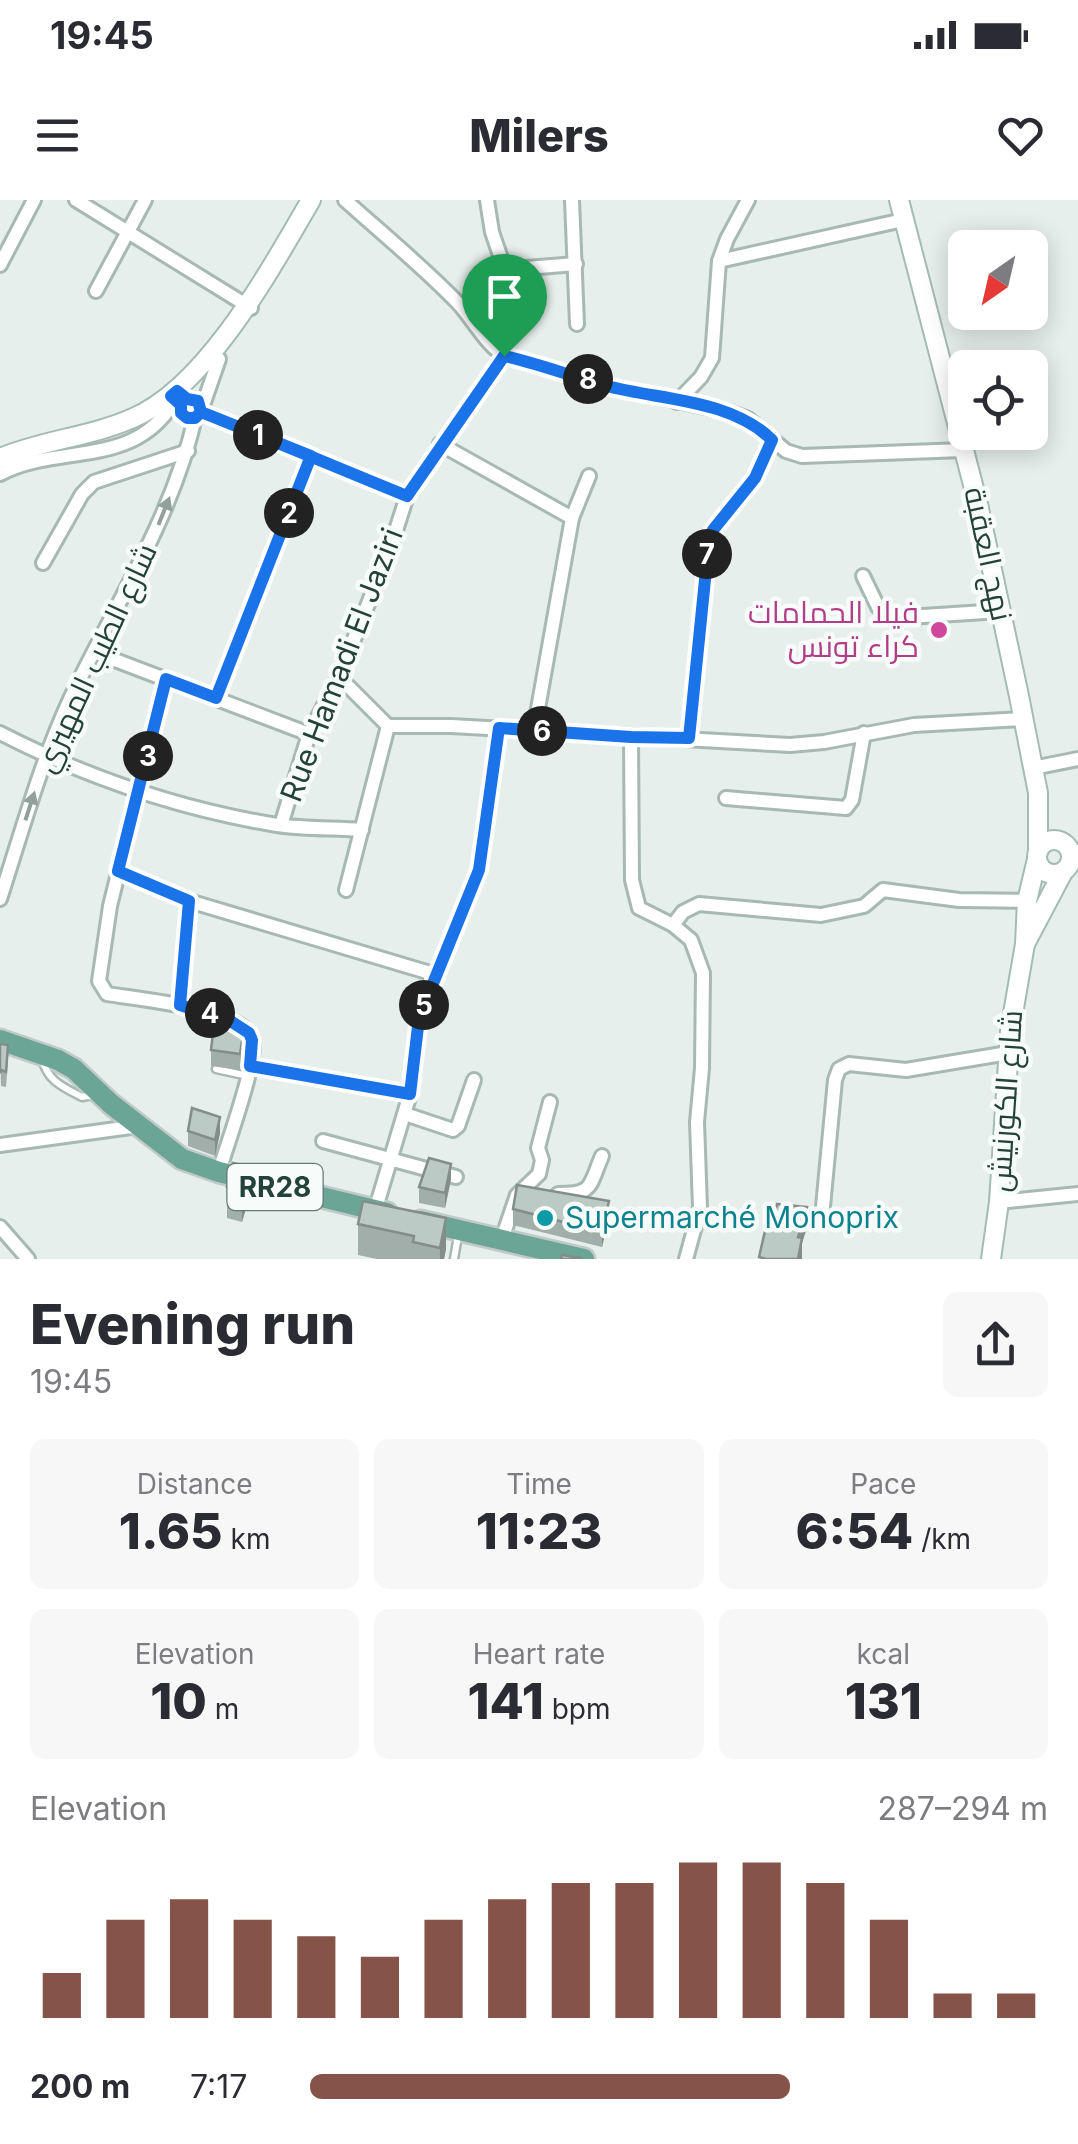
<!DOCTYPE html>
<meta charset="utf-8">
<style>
:root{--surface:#fff;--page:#f7f7f7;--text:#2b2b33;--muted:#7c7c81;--accent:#855347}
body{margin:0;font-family:Inter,Cairo,sans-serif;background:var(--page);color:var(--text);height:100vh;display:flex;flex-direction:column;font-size:38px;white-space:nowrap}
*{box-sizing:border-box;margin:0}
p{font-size:32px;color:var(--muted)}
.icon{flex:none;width:55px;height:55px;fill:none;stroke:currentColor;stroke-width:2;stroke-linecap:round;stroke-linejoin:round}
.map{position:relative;height:1059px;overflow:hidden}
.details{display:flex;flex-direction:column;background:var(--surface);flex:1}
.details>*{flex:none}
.needle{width:65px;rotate:214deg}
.controls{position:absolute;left:948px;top:30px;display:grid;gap:20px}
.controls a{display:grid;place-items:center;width:100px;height:100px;border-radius:15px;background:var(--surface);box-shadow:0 5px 25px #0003;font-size:50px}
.pin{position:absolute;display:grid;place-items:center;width:85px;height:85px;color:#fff;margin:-102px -42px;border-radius:50% 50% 50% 0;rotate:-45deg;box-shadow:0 0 10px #0007}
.pin .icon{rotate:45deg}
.km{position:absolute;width:50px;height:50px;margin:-25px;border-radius:50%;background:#222;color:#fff;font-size:28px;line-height:50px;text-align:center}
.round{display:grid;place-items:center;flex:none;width:105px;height:105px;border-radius:15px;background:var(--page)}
.overview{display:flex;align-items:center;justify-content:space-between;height:170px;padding:0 30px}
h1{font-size:55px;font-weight:800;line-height:75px}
.figures{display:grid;grid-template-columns:repeat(3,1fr);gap:15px;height:170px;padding:10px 30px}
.figures div{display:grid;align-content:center;border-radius:15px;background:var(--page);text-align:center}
.figures b{font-size:50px;font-weight:800}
.figures small{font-size:28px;font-weight:400}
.figures p{font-size:28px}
.chart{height:280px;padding:20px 30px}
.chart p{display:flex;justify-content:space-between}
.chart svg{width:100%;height:180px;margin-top:10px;stroke:var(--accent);stroke-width:6}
ul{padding:0 30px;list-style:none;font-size:32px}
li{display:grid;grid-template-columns:160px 120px 1fr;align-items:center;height:75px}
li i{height:25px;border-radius:12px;background:var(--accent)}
.status{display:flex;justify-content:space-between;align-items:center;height:70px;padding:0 50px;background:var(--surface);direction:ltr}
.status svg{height:28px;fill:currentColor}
header{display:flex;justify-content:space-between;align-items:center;height:130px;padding:0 30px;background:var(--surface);font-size:45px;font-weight:800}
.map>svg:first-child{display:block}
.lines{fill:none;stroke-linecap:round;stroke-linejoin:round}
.lane-casing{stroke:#a8b8b2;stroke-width:11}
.street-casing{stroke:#a8b8b2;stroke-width:18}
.secondary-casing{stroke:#a4bbb3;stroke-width:22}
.primary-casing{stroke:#c2cac8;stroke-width:25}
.lane{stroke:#fff;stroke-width:6}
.street{stroke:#fff;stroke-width:12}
.secondary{stroke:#fff;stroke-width:18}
.primary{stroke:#6aa596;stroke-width:20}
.wall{fill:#a1aea9}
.shaded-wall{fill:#838d89}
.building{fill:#bbcac4;stroke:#838d89;stroke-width:2.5}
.oneway{fill:#92a09c}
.route-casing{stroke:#fff;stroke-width:20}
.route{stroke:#1a73e8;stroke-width:12}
.hotel-dot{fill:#d1479c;stroke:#f7fbf9;stroke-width:4}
.culture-dot{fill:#0f9aa8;stroke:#f7fbf9;stroke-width:4}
.labels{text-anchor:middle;stroke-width:9;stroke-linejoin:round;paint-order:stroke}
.shield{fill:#f7fbf9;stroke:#637a73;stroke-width:2.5}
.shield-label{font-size:28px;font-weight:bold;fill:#24423a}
.street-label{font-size:30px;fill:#24423a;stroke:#f7fbf9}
.hotel-label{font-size:30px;fill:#b23c85;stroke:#f7fbf9;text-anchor:end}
.culture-label{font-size:30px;fill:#0d838f;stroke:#f7fbf9;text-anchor:start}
</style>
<div class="status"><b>19:45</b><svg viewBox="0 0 49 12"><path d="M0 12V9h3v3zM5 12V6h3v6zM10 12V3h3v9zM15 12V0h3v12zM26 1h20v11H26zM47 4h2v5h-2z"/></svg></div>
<header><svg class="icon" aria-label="menu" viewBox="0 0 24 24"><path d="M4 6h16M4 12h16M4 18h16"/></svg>Milers<svg class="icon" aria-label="heart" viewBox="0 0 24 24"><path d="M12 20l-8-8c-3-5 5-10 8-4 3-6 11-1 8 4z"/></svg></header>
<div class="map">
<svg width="1078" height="1059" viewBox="0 0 1078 1059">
<rect width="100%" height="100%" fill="#e6efeb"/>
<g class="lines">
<defs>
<g id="lane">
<path d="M42 858C47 881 63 887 82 897L94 895"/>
<polyline points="216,869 248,876"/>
<polyline points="454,1059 458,1036"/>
</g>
<g id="street">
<polyline points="76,0 251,108"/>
<path d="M345 0C383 34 422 66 458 103 473 119 486 145 505 156L613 187 729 212 748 219 786 251 802 256 963 250"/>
<polyline points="487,0 492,32 504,67 514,69 576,64"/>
<polyline points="572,0 577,124"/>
<polyline points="719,61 903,20"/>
<polyline points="0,65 34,0"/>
<polyline points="96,91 145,0"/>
<circle cx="191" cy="209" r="10"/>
<polyline points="677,202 701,177 712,158 719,61 727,39 748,0"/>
<polyline points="202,208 219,159"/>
<polyline points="201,212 407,296"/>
<polyline points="440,244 572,318"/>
<path d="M0 274C56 244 127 268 169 209"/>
<polyline points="43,363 82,294 94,282 188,251"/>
<polyline points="863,376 878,407 892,418 1000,411"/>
<polyline points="94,452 309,534"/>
<polyline points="339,477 388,526 451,526 790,545 824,542 914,525 1023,519"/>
<path d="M166 479 110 706 99 781 107 794C136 799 241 808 252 838 259 860 226 946 219 972"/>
<polyline points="216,498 311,256"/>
<polyline points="534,531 572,318 589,276"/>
<path d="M0 533C88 578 179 609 277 625 305 629 334 628 362 630"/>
<polyline points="631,537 632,680 639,708 673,725 691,740 703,773 702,868 697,922 700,1008 686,1059"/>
<polyline points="689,538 709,340 713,330 755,278 772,240"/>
<polyline points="1033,568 1078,559"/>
<polyline points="726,598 846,608 852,600 864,533"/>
<polyline points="281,625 309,534 339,477 391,346 407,296 505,156"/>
<polyline points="1070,648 1078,652"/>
<polyline points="118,671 189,701 437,775"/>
<polyline points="346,690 388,526"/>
<path d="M0 699C22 631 41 561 71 497 115 405 172 318 195 218"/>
<polyline points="673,725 683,712 699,704 821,715 864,706 883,690 959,700 1027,701"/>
<polyline points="180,805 189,701"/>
<polyline points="250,866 410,894"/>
<polyline points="405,914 453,930 458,926 474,880"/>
<polyline points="323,941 456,977"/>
<polyline points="0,945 138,926"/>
<path d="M558 994C594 994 589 986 602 956"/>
<polyline points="999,1002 1078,994"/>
<polyline points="375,1011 410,894 419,818 479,671 499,529"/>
<polyline points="822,1017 835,880 839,869 849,864 906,870 1008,853"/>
<polyline points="0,1027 28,1059"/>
<polyline points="502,1039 517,995 539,974 542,960 538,948 550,902"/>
</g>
<g id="secondary">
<polyline points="899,0 978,304 1019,496 1038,593 1038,652"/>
<path d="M0 258C43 240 90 237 133 218 207 187 271 68 311 0"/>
<circle cx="1054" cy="657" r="17"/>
<polyline points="1025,744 1063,672"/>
<polyline points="991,1059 999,1002 1010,831 1025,744 1027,701 1037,659"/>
</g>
<g id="primary">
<polyline points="0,840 58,860 74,869 111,904 182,959 219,972 387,1013"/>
<polyline points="420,1021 584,1059"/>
</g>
</defs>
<!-- lane casing -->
<use href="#lane" class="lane-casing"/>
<!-- street casing -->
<use href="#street" class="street-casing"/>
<!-- secondary casing -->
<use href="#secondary" class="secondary-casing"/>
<!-- primary casing -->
<use href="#primary" class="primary-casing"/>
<!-- lane -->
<use href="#lane" class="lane"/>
<!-- street -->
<use href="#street" class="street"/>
<!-- secondary -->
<use href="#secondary" class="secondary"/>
<!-- primary -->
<use href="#primary" class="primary"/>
</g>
<!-- wall -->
<g class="wall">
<polygon points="0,844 8,861 6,887 1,886"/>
<polygon points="244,844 240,870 211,866 211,850"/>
<polygon points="188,931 220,933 215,956 188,946"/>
<polygon points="233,963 249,998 242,1022 227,1018 227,987"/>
<polygon points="451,979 445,1008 419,1003 419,987"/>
<polygon points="363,1001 446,1049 444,1059 377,1059 358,1055 358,1024"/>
<polygon points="513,1009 609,1017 602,1047 513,1025"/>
</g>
<!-- shaded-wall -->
<g class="shaded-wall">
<polygon points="244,829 244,844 240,870 240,854"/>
<polygon points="220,917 220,933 215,956 215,940"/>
<polygon points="451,964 451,979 445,1008 445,993"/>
<polygon points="249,967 249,998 242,1022 242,992"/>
<polygon points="609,1001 609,1017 602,1047 602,1032"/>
<polygon points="807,1007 807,1028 802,1043 802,1059 798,1059 798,1037"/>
<polygon points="446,1018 446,1049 444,1059 440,1059 440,1048"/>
</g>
<!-- building -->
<g class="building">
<polygon points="214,824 244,829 240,854 211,850"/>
<polygon points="0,844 8,845 6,872 1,870 0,873"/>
<polygon points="192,908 220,917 215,940 188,931"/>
<polygon points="429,958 451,964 445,993 419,987"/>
<polygon points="233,963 249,967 242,992 227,987"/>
<polygon points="517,985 609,1001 602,1032 513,1009"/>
<polygon points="363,1001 446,1018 440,1048 413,1042 414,1036 358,1024"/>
<polygon points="777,1004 807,1007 798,1037 802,1038 798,1059 766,1059 759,1057 765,1031 770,1030"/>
<polygon points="562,1055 581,1058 581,1059 561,1059"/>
</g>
<!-- one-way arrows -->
<defs><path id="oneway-solid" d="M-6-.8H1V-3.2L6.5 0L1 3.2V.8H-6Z" transform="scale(2.5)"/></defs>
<g class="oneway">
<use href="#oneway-solid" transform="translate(164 311) rotate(-68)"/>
<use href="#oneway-solid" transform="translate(30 606) rotate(-72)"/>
</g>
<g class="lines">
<defs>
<path id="route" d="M504 156 407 296C338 268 270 239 201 212L198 201 187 199 177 191 171 196 181 205V213L187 218H195L201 212 311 256 216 498 166 479 118 671 189 701 180 805 232 822 249 833 252 840 250 866 410 894 419 818 479 670 499 528 631 537 689 538 709 340 713 330 755 278 772 240C732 200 663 200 611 187 575 178 541 164 504 156"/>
</defs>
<!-- route casing -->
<use href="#route" class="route-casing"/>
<!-- route -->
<use href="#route" class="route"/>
</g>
<!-- markers -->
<circle class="hotel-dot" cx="939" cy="430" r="10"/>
<circle class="culture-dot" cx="545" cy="1018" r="10"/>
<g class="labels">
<!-- shield labels -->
<rect class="shield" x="227.5" y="964" width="95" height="46" rx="8"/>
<g class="shield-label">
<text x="275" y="997">RR28</text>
</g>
<!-- street labels -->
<g class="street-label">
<text transform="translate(988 354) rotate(78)" y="10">نهج العقبة</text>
<text transform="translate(96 458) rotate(-65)" y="10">شارع الطيب المهيري</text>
<text transform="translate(342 465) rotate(-69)" y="10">Rue Hamadi El Jaziri</text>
<text transform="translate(1006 901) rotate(-86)" y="10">شارع الكورنيش</text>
</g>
<!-- hotel labels -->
<g class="hotel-label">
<text x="919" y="423">فيلا الحمامات<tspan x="919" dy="34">كراء تونس</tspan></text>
</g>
<!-- culture labels -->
<g class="culture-label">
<text x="565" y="1028">Supermarché Monoprix</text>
</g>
</g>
</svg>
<div class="controls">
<a><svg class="needle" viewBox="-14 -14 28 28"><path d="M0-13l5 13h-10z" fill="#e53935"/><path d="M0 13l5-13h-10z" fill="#7c7c81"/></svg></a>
<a><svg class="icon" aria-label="locate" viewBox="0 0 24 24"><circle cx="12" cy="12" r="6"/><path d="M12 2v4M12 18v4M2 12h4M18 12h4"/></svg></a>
</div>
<div class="pin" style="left:504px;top:156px;background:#1e9e55"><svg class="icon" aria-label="arrive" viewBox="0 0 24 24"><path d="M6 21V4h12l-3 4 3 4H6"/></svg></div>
<b class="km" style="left:258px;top:235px">1</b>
<b class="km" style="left:289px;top:313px">2</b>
<b class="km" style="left:148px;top:556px">3</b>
<b class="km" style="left:210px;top:813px">4</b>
<b class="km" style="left:424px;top:805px">5</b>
<b class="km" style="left:542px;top:531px">6</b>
<b class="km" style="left:707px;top:354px">7</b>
<b class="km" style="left:588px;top:179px">8</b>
</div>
<section class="details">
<div class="overview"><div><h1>Evening run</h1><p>19:45</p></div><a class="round"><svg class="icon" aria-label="share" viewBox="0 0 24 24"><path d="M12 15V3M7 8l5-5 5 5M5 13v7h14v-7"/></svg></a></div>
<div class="figures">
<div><p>Distance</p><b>1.65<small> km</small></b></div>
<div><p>Time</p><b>11:23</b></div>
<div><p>Pace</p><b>6:54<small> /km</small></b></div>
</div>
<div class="figures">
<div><p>Elevation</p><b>10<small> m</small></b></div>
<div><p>Heart rate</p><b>141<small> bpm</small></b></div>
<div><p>kcal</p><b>131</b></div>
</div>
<div class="chart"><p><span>Elevation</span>287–294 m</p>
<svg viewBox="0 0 160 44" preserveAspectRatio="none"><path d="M5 44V33M15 44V20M25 44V15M35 44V20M45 44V24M55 44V29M65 44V20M75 44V15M85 44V11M95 44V11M105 44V6M115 44V6M125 44V11M135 44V20M145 44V38M155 44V38"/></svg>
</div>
<ul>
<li><b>200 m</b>7:17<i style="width:65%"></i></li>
</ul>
</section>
